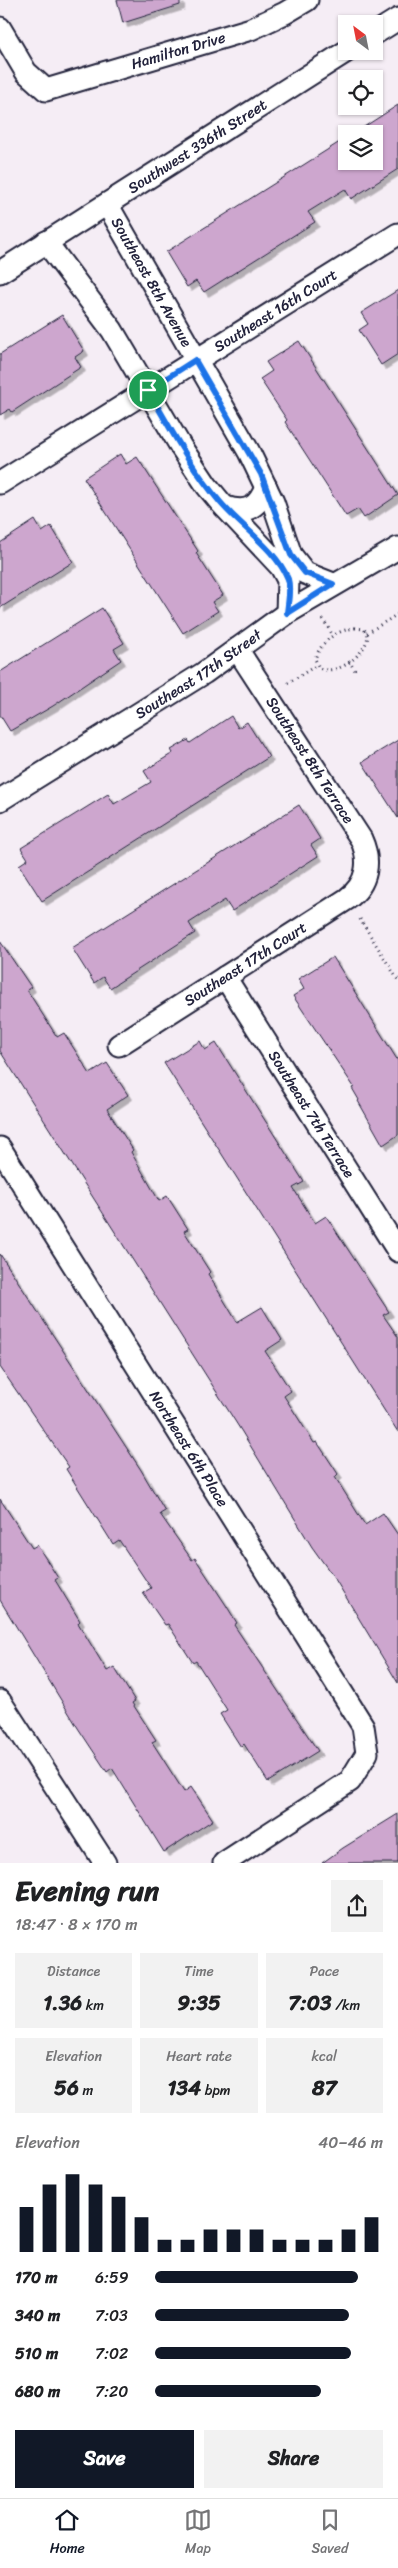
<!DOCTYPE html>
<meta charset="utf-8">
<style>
:root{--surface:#fff;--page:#f2f2f2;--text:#202124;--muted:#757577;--line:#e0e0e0;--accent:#111827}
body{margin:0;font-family:Sriracha,sans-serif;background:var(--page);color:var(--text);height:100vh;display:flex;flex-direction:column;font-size:19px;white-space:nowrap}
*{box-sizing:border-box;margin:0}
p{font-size:16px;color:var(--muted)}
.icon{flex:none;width:28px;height:28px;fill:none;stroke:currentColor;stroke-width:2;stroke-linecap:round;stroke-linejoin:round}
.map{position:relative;height:1863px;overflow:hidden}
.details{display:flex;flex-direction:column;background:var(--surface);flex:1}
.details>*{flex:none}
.needle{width:32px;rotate:328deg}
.controls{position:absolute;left:338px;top:15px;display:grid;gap:10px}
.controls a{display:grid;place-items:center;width:45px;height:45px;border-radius:0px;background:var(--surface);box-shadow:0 1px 4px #0004;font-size:25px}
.pin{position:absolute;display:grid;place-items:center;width:42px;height:42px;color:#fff;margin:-21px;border:2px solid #fff;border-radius:50%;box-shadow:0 1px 5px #0007}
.round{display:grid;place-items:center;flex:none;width:52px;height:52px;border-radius:0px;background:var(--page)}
.summary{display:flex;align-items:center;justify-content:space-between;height:85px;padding:0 15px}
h1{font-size:28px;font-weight:800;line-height:38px}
.metrics{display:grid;grid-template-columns:repeat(3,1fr);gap:8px;height:85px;padding:5px 15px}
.metrics div{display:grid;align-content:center;border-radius:0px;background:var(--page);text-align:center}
.metrics b{font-size:21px;font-weight:800}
.metrics small{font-size:14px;font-weight:400}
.metrics p{font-size:14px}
.chart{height:140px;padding:10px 15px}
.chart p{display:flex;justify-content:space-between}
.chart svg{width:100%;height:90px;margin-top:5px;stroke:var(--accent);stroke-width:6}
.button{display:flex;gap:10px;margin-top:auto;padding:10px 15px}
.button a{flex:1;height:58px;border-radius:0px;background:var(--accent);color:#fff;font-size:20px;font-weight:800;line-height:58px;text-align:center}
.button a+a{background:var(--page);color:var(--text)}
ul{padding:0 15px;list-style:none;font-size:16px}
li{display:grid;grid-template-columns:80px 60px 1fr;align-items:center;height:38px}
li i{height:12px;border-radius:6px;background:var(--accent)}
.tab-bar{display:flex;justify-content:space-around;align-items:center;height:70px;border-top:1px solid var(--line);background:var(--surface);font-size:14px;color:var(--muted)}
.tab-bar a{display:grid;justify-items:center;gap:2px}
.tab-bar .current{color:var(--accent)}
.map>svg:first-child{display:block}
.building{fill:#cda6ce;stroke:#22223b;filter:url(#shadow)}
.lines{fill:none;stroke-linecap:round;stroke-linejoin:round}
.minor-casing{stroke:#22223b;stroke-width:25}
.path{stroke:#22223b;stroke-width:3;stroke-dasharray:1 4;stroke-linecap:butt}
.minor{stroke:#fff;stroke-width:21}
.route-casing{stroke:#fff;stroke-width:10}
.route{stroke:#1a73e8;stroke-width:6}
.labels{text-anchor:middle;stroke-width:4.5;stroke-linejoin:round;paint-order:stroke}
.street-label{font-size:15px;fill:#22223b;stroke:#fff}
</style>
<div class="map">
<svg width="398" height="1863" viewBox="0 0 398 1863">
<defs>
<filter id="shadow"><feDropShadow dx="4.5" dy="4.5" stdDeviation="0" flood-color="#0004"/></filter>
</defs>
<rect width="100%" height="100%" fill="#f5edf5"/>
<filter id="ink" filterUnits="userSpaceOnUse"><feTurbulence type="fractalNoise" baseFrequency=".02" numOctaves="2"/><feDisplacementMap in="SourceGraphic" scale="10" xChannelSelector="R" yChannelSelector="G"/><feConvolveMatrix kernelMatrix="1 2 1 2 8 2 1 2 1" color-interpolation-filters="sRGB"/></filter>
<g filter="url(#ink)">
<!-- building -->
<g class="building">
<polygon points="117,0 180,0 180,5 123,23"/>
<polygon points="398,105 398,169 351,199 345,189 308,212 315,222 204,292 196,281 187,287 166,252 346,138 346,161 374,161 374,134 353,134"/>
<polygon points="398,290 398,354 381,365 359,330 368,324 361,313"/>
<polygon points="62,315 84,351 75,357 81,367 12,412 10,409 0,415 0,354"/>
<polygon points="299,341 398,495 364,518 358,509 346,516 285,422 287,420 260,379 272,371 266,362"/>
<polygon points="120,454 126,464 137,457 198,551 196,553 223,595 212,602 218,611 183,633 84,478"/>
<polygon points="35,520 42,532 51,526 73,562 0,608 0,543"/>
<polygon points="102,608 124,643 114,649 121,660 53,706 10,731 0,715 0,672"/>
<polygon points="231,716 238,728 247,722 269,757 42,901 19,865 28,859 21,848 108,794 114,804 151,782 144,771 173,753 171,750 188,740 190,743"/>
<polygon points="398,740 398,818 362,762"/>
<polygon points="299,805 320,839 311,845 318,856 232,911 225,900 189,923 195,933 110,988 103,977 94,983 72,948"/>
<polygon points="0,941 31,987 27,990 57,1037 64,1033 90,1074 107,1063 128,1095 107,1109 133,1150 131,1152 159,1201 167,1196 188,1229 184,1231 210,1272 208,1274 237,1322 262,1307 282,1340 265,1351 291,1391 284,1396 314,1443 317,1442 338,1474 335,1477 365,1525 383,1513 398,1535 398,1683 335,1579 312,1547 242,1432 0,1051"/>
<polygon points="333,957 398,1061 398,1135 383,1145 358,1101 359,1100 352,1088 354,1087 293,996 304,989 298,979"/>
<polygon points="200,1041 205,1050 216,1043 304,1182 293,1188 315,1223 326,1216 389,1312 383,1315 398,1337 398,1432 164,1063"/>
<polygon points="0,1254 141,1470 165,1511 160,1514 192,1560 195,1558 226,1605 237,1623 234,1625 318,1751 268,1782 244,1744 241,1747 220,1714 227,1710 196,1661 193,1663 168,1624 165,1625 143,1593 151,1588 119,1540 113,1544 66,1469 69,1467 0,1367"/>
<polygon points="0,1499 32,1548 37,1545 58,1578 55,1580 80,1621 78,1623 107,1671 114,1667 135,1701 132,1703 156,1740 152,1742 184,1792 191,1787 213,1820 164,1852 112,1768 107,1772 78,1728 0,1600"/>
<polygon points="398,1814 398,1863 322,1863 343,1848"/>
</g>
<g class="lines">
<defs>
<g id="minor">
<path id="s1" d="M0 28 26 72 46 90 251 29 285 13 307 0"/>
<polyline points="374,34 398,19"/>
<path id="s2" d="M107 204 249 452 273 502 291 555 305 573 333 584"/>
<polyline points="46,242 112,330 181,447 207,486 221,503 281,567 288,580 287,613"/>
<path id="s3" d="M0 272 347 51"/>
<path id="s4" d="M0 483 398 234"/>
<path d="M225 507C247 514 258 508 266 487"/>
<path id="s5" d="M0 800 204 673 287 613 398 548"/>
<path id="s6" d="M225 977 398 1251"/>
<path id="s7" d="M119 1045 347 899C368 884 371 861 361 839L237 649"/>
<path id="s8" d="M0 1148 363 1726 367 1753 350 1781 224 1863"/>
<polyline points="0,1701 105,1863"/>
</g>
</defs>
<!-- minor casing -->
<use href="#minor" class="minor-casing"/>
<!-- path -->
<g class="path">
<polyline points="323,619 333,636"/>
<path d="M355 628 364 629 368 635C367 653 338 677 319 668L315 659C321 641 337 630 355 628Z"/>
<polyline points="367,633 398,614"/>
<polyline points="349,661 356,672"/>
<polyline points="288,683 317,665"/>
<polyline points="360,919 398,980"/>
</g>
<!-- minor -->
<use href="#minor" class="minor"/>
</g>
</g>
<g class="lines" filter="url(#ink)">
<defs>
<path id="route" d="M195 360 261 474 291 555 305 573 333 584 287 613C288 603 291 589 288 579 277 550 239 525 220 502 191 468 170 428 148 390Z"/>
</defs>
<!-- route casing -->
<use href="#route" class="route-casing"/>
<!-- route -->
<use href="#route" class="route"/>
</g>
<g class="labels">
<!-- street labels -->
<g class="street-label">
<text dy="5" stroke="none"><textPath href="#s1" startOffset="216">Hamilton Drive</textPath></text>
<text dy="5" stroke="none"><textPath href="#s3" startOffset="234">Southwest 336th Street</textPath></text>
<text dy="5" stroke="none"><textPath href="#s2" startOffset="90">Southeast 8th Avenue</textPath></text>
<text dy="5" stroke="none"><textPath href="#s4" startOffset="325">Southeast 16th Court</textPath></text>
<text dy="5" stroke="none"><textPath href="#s5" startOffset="235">Southeast 17th Street</textPath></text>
<text transform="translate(310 760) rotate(57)" y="5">Southeast 8th Terrace</text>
<text dy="5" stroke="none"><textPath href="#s7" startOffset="150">Southeast 17th Court</textPath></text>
<text dy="5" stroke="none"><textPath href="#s6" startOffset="162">Southeast 7th Terrace</textPath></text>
<text dy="5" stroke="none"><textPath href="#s8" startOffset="355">Northeast 6th Place</textPath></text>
</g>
</g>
</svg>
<div class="controls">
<a><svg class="needle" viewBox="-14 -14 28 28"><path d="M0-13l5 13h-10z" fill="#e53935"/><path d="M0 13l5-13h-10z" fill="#757577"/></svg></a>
<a><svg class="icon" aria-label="locate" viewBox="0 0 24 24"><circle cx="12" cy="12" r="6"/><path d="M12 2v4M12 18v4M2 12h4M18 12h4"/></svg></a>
<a><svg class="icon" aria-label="layers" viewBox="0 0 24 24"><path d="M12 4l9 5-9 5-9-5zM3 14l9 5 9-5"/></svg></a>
</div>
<div class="pin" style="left:148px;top:390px;background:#1e9e55"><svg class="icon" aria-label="arrive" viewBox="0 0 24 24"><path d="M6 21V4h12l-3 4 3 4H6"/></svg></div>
</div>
<section class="details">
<div class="summary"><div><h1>Evening run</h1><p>18:47 · 8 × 170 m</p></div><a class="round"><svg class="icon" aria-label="share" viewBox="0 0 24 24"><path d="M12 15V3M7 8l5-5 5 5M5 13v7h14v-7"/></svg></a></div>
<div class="metrics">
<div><p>Distance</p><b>1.36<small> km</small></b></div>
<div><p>Time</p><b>9:35</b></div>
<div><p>Pace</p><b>7:03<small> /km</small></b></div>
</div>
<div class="metrics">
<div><p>Elevation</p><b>56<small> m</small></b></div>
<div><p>Heart rate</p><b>134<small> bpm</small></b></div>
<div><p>kcal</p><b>87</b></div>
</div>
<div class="chart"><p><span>Elevation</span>40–46 m</p>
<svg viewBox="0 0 160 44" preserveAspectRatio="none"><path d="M5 44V22M15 44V11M25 44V6M35 44V11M45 44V17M55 44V27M65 44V38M75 44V38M85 44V33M95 44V33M105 44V33M115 44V38M125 44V38M135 44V38M145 44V33M155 44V27"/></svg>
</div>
<ul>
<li><b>170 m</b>6:59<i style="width:89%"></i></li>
<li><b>340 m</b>7:03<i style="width:85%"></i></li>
<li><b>510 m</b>7:02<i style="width:86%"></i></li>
<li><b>680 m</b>7:20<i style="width:73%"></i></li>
</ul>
<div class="button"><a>Save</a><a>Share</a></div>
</section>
<nav class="tab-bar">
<a class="current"><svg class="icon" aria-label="home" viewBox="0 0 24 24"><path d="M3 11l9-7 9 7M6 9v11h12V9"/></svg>Home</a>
<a><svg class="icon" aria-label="map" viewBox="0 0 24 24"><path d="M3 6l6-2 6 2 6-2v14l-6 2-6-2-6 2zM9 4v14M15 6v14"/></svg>Map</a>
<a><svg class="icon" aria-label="saved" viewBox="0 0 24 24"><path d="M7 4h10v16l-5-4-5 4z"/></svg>Saved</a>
</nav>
